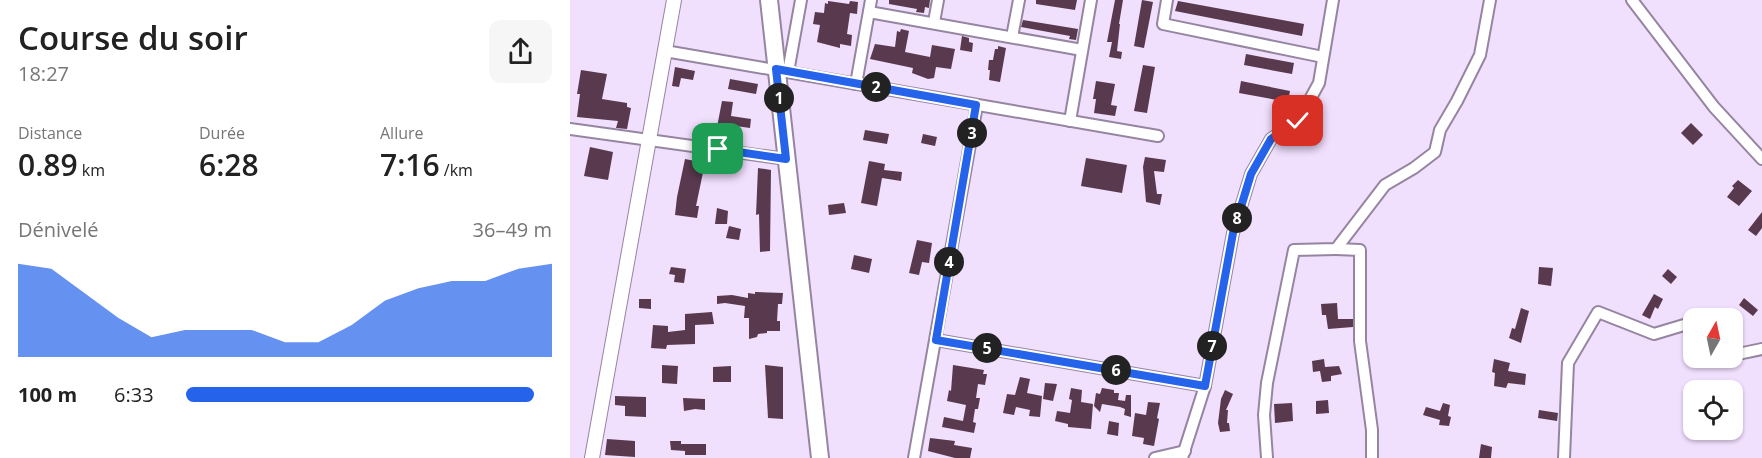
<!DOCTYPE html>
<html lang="fr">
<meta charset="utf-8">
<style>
:root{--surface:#fff;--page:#f6f6f6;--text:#222;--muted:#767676;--accent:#2563eb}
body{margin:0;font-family:"Open Sans",sans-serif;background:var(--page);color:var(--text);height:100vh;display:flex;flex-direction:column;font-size:22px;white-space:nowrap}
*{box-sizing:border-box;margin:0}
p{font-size:20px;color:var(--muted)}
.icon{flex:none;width:33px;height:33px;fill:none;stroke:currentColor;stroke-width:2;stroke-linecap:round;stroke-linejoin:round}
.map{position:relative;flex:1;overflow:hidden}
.sheet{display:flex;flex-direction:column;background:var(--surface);width:570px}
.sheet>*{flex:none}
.needle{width:39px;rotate:9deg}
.fabs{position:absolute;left:1113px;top:308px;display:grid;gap:12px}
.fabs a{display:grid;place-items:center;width:60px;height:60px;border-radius:12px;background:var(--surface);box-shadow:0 2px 4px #0004;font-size:30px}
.pin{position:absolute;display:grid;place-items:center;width:51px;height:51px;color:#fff;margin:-26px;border-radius:12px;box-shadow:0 3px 9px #0006}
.km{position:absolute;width:30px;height:30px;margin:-15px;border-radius:50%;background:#222;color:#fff;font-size:16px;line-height:30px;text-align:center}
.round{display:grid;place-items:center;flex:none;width:63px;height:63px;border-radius:12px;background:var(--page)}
.headline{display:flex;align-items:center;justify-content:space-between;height:102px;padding:0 18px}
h1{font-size:33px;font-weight:600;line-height:45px}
.metrics{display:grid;grid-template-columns:repeat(3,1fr);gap:9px;height:102px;padding:6px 18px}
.metrics div{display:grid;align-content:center}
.metrics b{font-size:30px;font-weight:600}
.metrics small{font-size:16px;font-weight:400}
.metrics p{font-size:16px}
.chart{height:168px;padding:12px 18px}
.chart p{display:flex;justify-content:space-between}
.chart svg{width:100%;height:108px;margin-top:6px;fill:var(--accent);opacity:.7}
ul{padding:0 18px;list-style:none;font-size:20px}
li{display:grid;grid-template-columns:96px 72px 1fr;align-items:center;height:45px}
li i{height:15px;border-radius:8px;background:var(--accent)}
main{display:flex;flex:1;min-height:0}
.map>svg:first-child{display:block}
.building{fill:#59394e}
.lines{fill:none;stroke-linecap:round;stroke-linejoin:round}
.minor-casing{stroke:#9585a1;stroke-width:14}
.tertiary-casing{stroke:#9585a1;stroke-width:16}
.primary-casing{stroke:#9585a1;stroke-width:20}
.minor{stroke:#fff;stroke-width:10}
.tertiary{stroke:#fff;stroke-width:14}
.primary{stroke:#fff;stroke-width:16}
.route-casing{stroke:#fff;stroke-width:12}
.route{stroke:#2563eb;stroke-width:8}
</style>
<main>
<section class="sheet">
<div class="headline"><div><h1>Course du soir</h1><p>18:27</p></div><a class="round"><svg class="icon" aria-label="share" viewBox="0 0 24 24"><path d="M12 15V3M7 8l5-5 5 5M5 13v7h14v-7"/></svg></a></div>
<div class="metrics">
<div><p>Distance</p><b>0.89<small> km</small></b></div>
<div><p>Durée</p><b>6:28</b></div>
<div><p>Allure</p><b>7:16<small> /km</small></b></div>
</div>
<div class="chart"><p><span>Dénivelé</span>36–49 m</p>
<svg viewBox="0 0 160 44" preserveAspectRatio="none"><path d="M0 44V6L10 8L20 18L30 28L40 36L50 33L60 33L70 33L80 38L90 38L100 31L110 21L120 16L130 13L140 13L150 8L160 6V44z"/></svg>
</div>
<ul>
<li><b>100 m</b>6:33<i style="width:95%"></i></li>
</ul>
</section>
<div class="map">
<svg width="1192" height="458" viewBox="0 0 1192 458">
<rect width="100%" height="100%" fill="#f1dffe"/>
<!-- building -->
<g class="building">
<polygon points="319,0 360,0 359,8 355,7 354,13 346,12 347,9 319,4"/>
<polygon points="466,0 507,0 505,10 466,4"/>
<polygon points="545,0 553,0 549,24 550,24 547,51 552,52 551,59 539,57 542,42 537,42"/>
<polygon points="572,0 583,2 574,48 564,46"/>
<polygon points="258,1 279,4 280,1 288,2 287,14 280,13 277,34 282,35 281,46 270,44 270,48 247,42 250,25 243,24 245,12 254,13 255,3 258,4"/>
<polygon points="608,1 734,24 732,36 605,11"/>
<polygon points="453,20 508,29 506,40 499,39 500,36 451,27"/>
<polygon points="331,29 339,31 335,52 360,57 362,45 385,49 381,69 366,67 364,78 358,79 342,73 343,68 300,59 305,44 325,47 327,31 330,32"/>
<polygon points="392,36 399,38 399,42 403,43 402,52 390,50"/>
<polygon points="428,46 436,48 430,82 419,80 420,70 418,70 419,60 423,60 425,49 428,49"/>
<polygon points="676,54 724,63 722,74 674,65"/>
<polygon points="573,65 585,67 577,113 564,111"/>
<polygon points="105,67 125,71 123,80 111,78 109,87 102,86"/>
<polygon points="11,70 37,74 32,99 57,103 57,107 61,108 57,129 46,128 48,121 7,117 10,94 7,94"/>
<polygon points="160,79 188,84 186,94 158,89"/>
<polygon points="526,81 545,84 541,105 547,106 545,116 524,113 526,99 523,99"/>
<polygon points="671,81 720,91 718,102 669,93"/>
<polygon points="152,101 163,102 161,116 181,119 180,128 159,125 159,129 147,127"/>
<polygon points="1121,123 1133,135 1123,145 1111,133"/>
<polygon points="295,130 319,134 317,144 293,140"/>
<polygon points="353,134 367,137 365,146 351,143"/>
<polygon points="20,147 43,152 38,180 14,176"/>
<polygon points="575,157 596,160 594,172 584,171 587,194 592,194 590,205 576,202 573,167"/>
<polygon points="516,158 557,165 552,193 511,186"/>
<polygon points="115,159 135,163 126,206 129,206 127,218 105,215 107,197"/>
<polygon points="299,161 315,164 314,170 332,172 331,181 312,178 307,206 291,203"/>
<polygon points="188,168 201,170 200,251 190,252 189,214 186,215"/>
<polygon points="1168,180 1182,191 1169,206 1157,197 1164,188 1162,186"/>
<polygon points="274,203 276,213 259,215 258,205"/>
<polygon points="147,208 158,211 157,224 145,224"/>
<polygon points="1192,212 1192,228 1186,236 1178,230"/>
<polygon points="159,226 171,229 169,240 156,238"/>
<polygon points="347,240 362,243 359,263 352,262 349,275 339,273"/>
<polygon points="284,255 302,259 299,273 281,269"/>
<polygon points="101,267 116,269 114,283 104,282 105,275 99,274"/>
<polygon points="969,267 983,268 981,286 968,284"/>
<polygon points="1098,269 1107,277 1101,284 1092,276"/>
<polygon points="185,292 213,293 212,304 208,304 207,321 210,321 210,331 197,331 197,333 188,334 187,337 179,339 179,318 174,318 175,306 155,303 147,304 147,296 162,295 178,298 178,293 185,294"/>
<polygon points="1084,294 1093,299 1088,309 1085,307 1080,319 1072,315"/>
<polygon points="1174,298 1188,310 1183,316 1169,305"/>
<polygon points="69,299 81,299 81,309 69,308"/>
<polygon points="767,303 768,319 783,319 783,327 758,329 756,315 752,315 751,304"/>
<polygon points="951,308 959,311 951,343 939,338 942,328 945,329"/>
<polygon points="142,312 144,324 125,325 125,344 97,345 96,349 81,348 83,325 98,326 98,332 115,330 115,314"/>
<polygon points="754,359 755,367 769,366 772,374 761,376 761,381 752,382 750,371 743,372 742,361"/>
<polygon points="924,359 940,363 938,371 956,374 955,385 938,383 936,388 924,386 925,373 922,372"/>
<polygon points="92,365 108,366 107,384 92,383"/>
<polygon points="195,365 213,367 213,419 198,418"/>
<polygon points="383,365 414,370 413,374 417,374 415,385 408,384 406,398 410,398 408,409 405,409 403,422 406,423 404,433 372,427 374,417 393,421 396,405 377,401 379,390 381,391"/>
<polygon points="161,366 161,382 143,382 143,367"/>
<polygon points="450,377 460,379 457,393 472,396 470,417 459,416 460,410 446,407 444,415 433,413 437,394 445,395"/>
<polygon points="475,383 487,384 483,401 473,399"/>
<polygon points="501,388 512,390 511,402 523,404 521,429 498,427 498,424 485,421 487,411 500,413 502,400 499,399"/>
<polygon points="532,388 544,390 544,393 549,393 548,400 555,401 556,395 561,395 561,417 554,415 555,409 550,407 532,404 530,412 524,406 526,393 530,394"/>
<polygon points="655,390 663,394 656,410 658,410 657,423 659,423 660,431 650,432 648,423 651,399"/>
<polygon points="45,396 76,397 76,417 55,416 55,406 45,405"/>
<polygon points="113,398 135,399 135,410 125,409 114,411"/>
<polygon points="758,400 759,413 746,414 746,401"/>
<polygon points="578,402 590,403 587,418 589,419 584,446 573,444 574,438 562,436 565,413 576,415"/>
<polygon points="722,403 723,421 705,423 704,404"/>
<polygon points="873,403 880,405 878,416 881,417 879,426 869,425 870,420 853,415 856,407 870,411"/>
<polygon points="969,410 988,413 987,421 968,418"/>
<polygon points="539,421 549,423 548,436 537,434"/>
<polygon points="360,438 385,441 384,445 402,448 400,458 385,458 358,451"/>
<polygon points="37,439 65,441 65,457 35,455"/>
<polygon points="100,441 111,441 111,444 136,444 136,455 115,455 115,451 101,450"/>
<polygon points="911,444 922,447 921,458 909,458"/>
</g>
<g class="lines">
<defs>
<g id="minor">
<polyline points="597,0 593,24 753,57"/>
<polyline points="1062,0 1144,107 1192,159"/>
<polyline points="299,12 512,50"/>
<polyline points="364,22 368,0"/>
<polyline points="442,37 449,0"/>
<polyline points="95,51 588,136"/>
<polyline points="218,72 231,0"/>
<polyline points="286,84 301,0"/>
<polyline points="500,121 521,0"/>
<polyline points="0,129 216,159"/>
<polyline points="766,249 790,250 790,341 802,430 802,458"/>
<polyline points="366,340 635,386"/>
<polyline points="1162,350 1168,354 1192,349"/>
<polyline points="344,458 407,105"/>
<polyline points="585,458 615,451"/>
<polyline points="612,458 635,386 663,233 681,174 701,139 728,121 749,83 763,0"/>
<polyline points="697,458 694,415 697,383 724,250 766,249 815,185 844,168 865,152 870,130 887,101 910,55 920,0"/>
<polyline points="994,458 998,363 1028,312 1084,334 1124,322"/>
</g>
<polyline id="tertiary" points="22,458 104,0"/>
<polyline id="primary" points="199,0 250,458"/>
</defs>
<!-- minor casing -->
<use href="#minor" class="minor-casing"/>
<!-- tertiary casing -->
<use href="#tertiary" class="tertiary-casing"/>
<!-- primary casing -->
<use href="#primary" class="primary-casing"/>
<!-- minor -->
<use href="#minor" class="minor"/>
<!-- tertiary -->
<use href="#tertiary" class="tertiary"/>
<!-- primary -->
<use href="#primary" class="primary"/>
</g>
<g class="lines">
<defs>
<polyline id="route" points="148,149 216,159 206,69 406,105 366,340 635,386 663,233 681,174 701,139 728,121"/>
</defs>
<!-- route casing -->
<use href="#route" class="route-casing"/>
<!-- route -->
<use href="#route" class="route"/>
</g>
</svg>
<div class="fabs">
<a><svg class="needle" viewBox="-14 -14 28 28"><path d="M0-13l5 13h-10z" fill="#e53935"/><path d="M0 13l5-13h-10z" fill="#767676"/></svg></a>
<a><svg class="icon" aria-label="locate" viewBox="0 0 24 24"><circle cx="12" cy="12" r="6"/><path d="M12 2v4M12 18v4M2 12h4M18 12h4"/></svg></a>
</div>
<div class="pin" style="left:148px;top:149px;background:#1e9e55"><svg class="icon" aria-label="arrive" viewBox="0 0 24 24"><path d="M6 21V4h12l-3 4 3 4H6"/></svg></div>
<div class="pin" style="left:728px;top:121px;background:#d93025"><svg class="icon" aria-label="check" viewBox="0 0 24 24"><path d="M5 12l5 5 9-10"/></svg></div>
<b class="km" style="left:209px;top:98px">1</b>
<b class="km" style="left:306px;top:87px">2</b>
<b class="km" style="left:402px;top:133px">3</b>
<b class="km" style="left:379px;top:262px">4</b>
<b class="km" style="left:417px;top:348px">5</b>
<b class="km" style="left:546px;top:370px">6</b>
<b class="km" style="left:642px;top:346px">7</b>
<b class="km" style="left:667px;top:218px">8</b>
</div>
</main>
